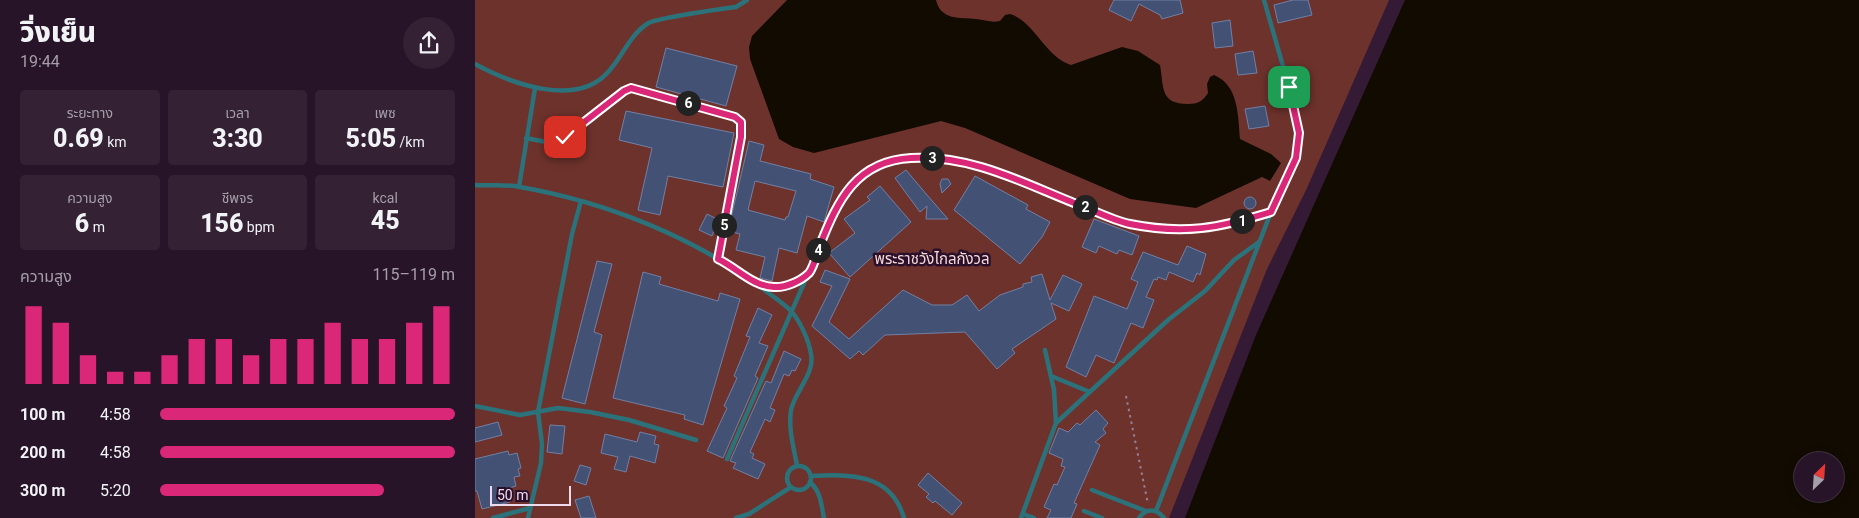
<!DOCTYPE html>
<html lang="th">
<meta charset="utf-8">
<style>
:root{--surface:#281428;--page:#342134;--text:#f1f3f6;--muted:#a59ea8;--line:#443345;--accent:#db2777}
body{margin:0;font-family:Roboto,"Noto Sans Thai",sans-serif;background:var(--page);color:var(--text);height:100vh;display:flex;flex-direction:column;font-size:19px;white-space:nowrap}
*{box-sizing:border-box;margin:0}
p{font-size:16px;color:var(--muted)}
.icon{flex:none;width:28px;height:28px;fill:none;stroke:currentColor;stroke-width:2;stroke-linecap:round;stroke-linejoin:round}
.map{position:relative;flex:1;overflow:hidden}
.sheet{display:flex;flex-direction:column;background:var(--surface);width:475px}
.sheet>*{flex:none}
.needle{width:32px;rotate:25deg}
.fabs{position:absolute;left:1319px;top:452px;display:grid;gap:10px}
.fabs a{display:grid;place-items:center;width:50px;height:50px;border-radius:50%;background:var(--surface);box-shadow:0 2px 12px #0003,0 0 0 1px var(--line);font-size:25px}
.scale{position:absolute;left:15px;bottom:12px;width:81px;box-sizing:border-box;padding-left:5px;border:2px solid #eddaec;border-top:0;font-size:14px;line-height:18px;white-space:nowrap;color:#eddaec;-webkit-text-stroke:4px #2b102b;paint-order:stroke}
.pin{position:absolute;display:grid;place-items:center;width:42px;height:42px;color:#fff;margin:-21px;border-radius:10px;box-shadow:0 2px 8px #0006}
.km{position:absolute;width:25px;height:25px;margin:-12px;border-radius:50%;background:#222;color:#fff;font-size:14px;line-height:25px;text-align:center}
.round{display:grid;place-items:center;flex:none;width:52px;height:52px;border-radius:26px;background:var(--page)}
.summary{display:flex;align-items:center;justify-content:space-between;height:85px;padding:0 20px}
h1{font-size:28px;font-weight:800;line-height:38px}
.stats{display:grid;grid-template-columns:repeat(3,1fr);gap:8px;height:85px;padding:5px 20px}
.stats div{display:grid;align-content:center;border-radius:5px;background:var(--page);text-align:center}
.stats b{font-size:25px;font-weight:800}
.stats small{font-size:14px;font-weight:400}
.stats p{font-size:14px}
.chart{height:140px;padding:10px 20px}
.chart p{display:flex;justify-content:space-between}
.chart svg{width:100%;height:90px;margin-top:5px;stroke:var(--accent);stroke-width:6}
ul{padding:0 20px;list-style:none;font-size:16px}
li{display:grid;grid-template-columns:80px 60px 1fr;align-items:center;height:38px}
li i{height:12px;border-radius:6px;background:var(--accent)}
main{display:flex;flex:1;min-height:0}
.map>svg:first-child{display:block}
.green{fill:#6e322c}
.water{fill:#110b01;fill-rule:evenodd}
.building{fill:#435174;stroke:#7080a6;fill-rule:evenodd}
.lines{fill:none;stroke-linecap:round;stroke-linejoin:round}
.path{stroke:#967f95;stroke-width:2;stroke-dasharray:2.5 4;stroke-linecap:butt}
.lane{stroke:#2b727b;stroke-width:4.5}
.route-casing{stroke:#fff;stroke-width:10}
.route{stroke:#db2777;stroke-width:6}
.labels{text-anchor:middle;stroke-width:5;stroke-linejoin:round;paint-order:stroke}
.park-label{font-size:15px;fill:#f6d8d5;stroke:#2b102b}
</style>
<main>
<section class="sheet">
<div class="summary"><div><h1>วิ่งเย็น</h1><p>19:44</p></div><a class="round"><svg class="icon" aria-label="share" viewBox="0 0 24 24"><path d="M12 15V3M7 8l5-5 5 5M5 13v7h14v-7"/></svg></a></div>
<div class="stats">
<div><p>ระยะทาง</p><b>0.69<small> km</small></b></div>
<div><p>เวลา</p><b>3:30</b></div>
<div><p>เพซ</p><b>5:05<small> /km</small></b></div>
</div>
<div class="stats">
<div><p>ความสูง</p><b>6<small> m</small></b></div>
<div><p>ชีพจร</p><b>156<small> bpm</small></b></div>
<div><p>kcal</p><b>45</b></div>
</div>
<div class="chart"><p><span>ความสูง</span>115–119 m</p>
<svg viewBox="0 0 160 44" preserveAspectRatio="none"><path d="M5 44V6M15 44V14M25 44V30M35 44V38M45 44V38M55 44V30M65 44V22M75 44V22M85 44V30M95 44V22M105 44V22M115 44V14M125 44V22M135 44V22M145 44V14M155 44V6"/></svg>
</div>
<ul>
<li><b>100 m</b>4:58<i style="width:100%"></i></li>
<li><b>200 m</b>4:58<i style="width:100%"></i></li>
<li><b>300 m</b>5:20<i style="width:76%"></i></li>
</ul>
</section>
<div class="map">
<svg width="1384" height="518" viewBox="0 0 1384 518">
<rect width="100%" height="100%" fill="#351a35"/>
<!-- green -->
<polygon class="green" points="0,0 914,0 832,188 792,269 694,518 0,518"/>
<!-- water -->
<g class="water">
<path d="M312 0H461C466 21 485 17 501 19 510 20 516 23 525 21L530 15 535 14C560 22 570 57 596 65L647 47 663 51 685 65C689 88 685 104 713 104 723 104 728 101 733 93L732 84 735 77 739 75C764 85 763 117 765 139L796 154 806 163 795 181 787 177 721 208 655 199 490 128 466 121 339 153 318 147 304 139 275 59 274 47 277 36Z"/>
<path d="M930 0H1384V518H710L781 335ZM1328 461H1360V494H1328Z"/>
</g>
<!-- building -->
<g class="building">
<polygon points="639,0 705,0 708,13 687,19 685,15 664,4 656,21 634,10"/>
<polygon points="818,0 833,0 837,15 803,23 799,5"/>
<polygon points="755,20 758,46 740,48 737,23"/>
<polygon points="191,48 262,66 251,106 181,87"/>
<polygon points="778,51 782,73 763,75 760,54"/>
<polygon points="790,106 794,126 774,129 770,109"/>
<polygon points="151,111 259,133 248,187 193,176 185,215 163,210 177,148 144,140"/>
<path d="M274 141 289 145 285 161 336 174 335 179 359 187 349 222 332 216 322 253 304 248 297 281 285 278 290 257 261 250 265 234 253 231ZM280 181 321 191 313 217H311L310 220 273 210Z"/>
<polygon points="431,170 452,195 473,219 451,219 452,206 445,212 420,178"/>
<polygon points="500,176 553,205 551,209 575,222 567,237 545,264 479,210"/>
<polygon points="467,179 473,179 476,184 467,193 465,184"/>
<polygon points="405,186 436,222 375,277 354,253 380,233 369,219 395,200 392,197"/>
<circle cx="775" cy="203" r="6"/>
<polygon points="232,214 246,221 245,229 240,228 237,236 224,230"/>
<polygon points="619,219 664,236 657,255 644,250 642,254 624,246 621,253 607,247"/>
<polygon points="712,246 731,254 725,275 722,273 718,282 694,272 691,280 683,277 682,280 679,279 671,297 679,300 668,328 656,323 639,363 621,355 611,377 591,367 619,296 652,309 663,282 656,279 668,252 703,265"/>
<polygon points="122,261 137,264 119,332 127,335 110,404 87,398"/>
<polygon points="350,270 375,279 354,322 374,339 428,290 457,305 477,305 492,295 504,311 525,295 548,287 548,284 557,282 556,277 567,274 575,300 588,275 607,284 594,311 576,303 581,319 537,349 540,353 522,369 490,332 410,335 388,355 384,351 375,359 337,326 357,286 345,282"/>
<polygon points="168,272 186,277 184,284 243,301 245,293 265,299 228,425 209,419 210,415 138,398"/>
<polygon points="283,308 297,315 284,343 293,346 280,376 283,378 248,458 232,451 252,408 249,406 262,378 259,376 275,337 271,336"/>
<polygon points="309,351 326,359 320,371 317,370 314,376 309,374 295,408 300,410 295,422 290,419 275,452 279,454 277,458 290,464 283,479 258,468 261,463 255,461 291,381 296,383"/>
<polygon points="621,410 633,423 628,429 631,433 620,442 625,445 599,503 602,504 596,518 572,518 576,510 569,507 579,484 582,485 590,467 586,466 588,459 574,453 584,428 593,432 602,423 605,425"/>
<polygon points="23,422 27,435 0,442 0,428"/>
<polygon points="75,425 90,426 87,454 72,452"/>
<polygon points="165,432 181,436 179,444 184,445 180,463 155,456 151,472 139,469 143,457 126,453 130,434 162,442"/>
<polygon points="33,451 34,455 42,453 46,468 43,469 45,476 39,477 41,486 31,489 35,502 7,509 2,491 0,491 0,459"/>
<polygon points="105,465 116,468 111,485 99,481"/>
<polygon points="453,473 487,503 477,515 460,501 458,503 451,497 454,494 443,485"/>
<polygon points="114,496 121,518 106,518 100,500"/>
</g>
<g class="lines">
<!-- path -->
<polyline class="path" points="651,396 673,504"/>
<!-- lane -->
<g class="lane">
<path d="M0 64C35 83 102 109 134 71 147 57 155 35 172 24 180 18 247 9 261 7L272 0"/>
<polyline points="51,138 71,142 89,137 149,91 156,88 260,117 266,122 267,137 243,259"/>
<path d="M0 185C15 186 31 184 45 187 131 202 219 237 288 289 297 296 307 302 315 310 325 320 334 341 336 354 340 374 320 391 316 410 313 429 319 448 322 466"/>
<polyline points="44,187 60,88"/>
<path d="M283 283C306 289 313 286 333 273"/>
<polyline points="570,350 579,390 581,423"/>
<polyline points="576,376 615,392"/>
<polyline points="0,406 45,415 83,408 115,412 154,420 221,440"/>
<polyline points="252,459 368,194 384,177 411,162 435,158 463,158 502,164 653,224 694,230 730,230 796,212"/>
<circle cx="324" cy="478" r="12"/>
<path d="M336 476C375 474 416 473 429 518"/>
<path d="M335 482C346 492 346 504 349 518"/>
<polyline points="617,490 671,511"/>
<polyline points="609,511 627,518"/>
<polyline points="681,511 796,212 821,158 824,133 814,87 789,0"/>
<polyline points="548,514 559,518"/>
<polyline points="18,518 55,508"/>
<polyline points="53,518 66,463 67,444 63,412 97,234 106,201"/>
<polyline points="261,518 274,514 316,487"/>
<polyline points="546,518 581,423 693,320 730,291 759,260 784,242"/>
<path d="M664 518C671 508 681 508 689 518"/>
</g>
</g>
<g class="lines">
<defs>
<path id="route" d="M90 137 149 91 156 88 260 117 266 122V137L243 259C262 268 277 286 299 287 310 288 326 281 334 273 339 267 342 253 345 245 363 200 381 161 436 158 502 155 553 186 612 208 626 214 641 221 655 224 709 235 744 228 796 212L821 158 824 133 814 87"/>
</defs>
<!-- route casing -->
<use href="#route" class="route-casing"/>
<!-- route -->
<use href="#route" class="route"/>
</g>
<g class="labels">
<!-- park labels -->
<g class="park-label">
<text x="457" y="264">พระราชวังไกลกังวล</text>
</g>
</g>
</svg>
<div class="fabs">
<a><svg class="needle" viewBox="-14 -14 28 28"><path d="M0-13l5 13h-10z" fill="#e53935"/><path d="M0 13l5-13h-10z" fill="#a59ea8"/></svg></a>
</div>
<div class="scale">50 m</div>
<div class="pin" style="left:814px;top:87px;background:#1e9e55"><svg class="icon" aria-label="arrive" viewBox="0 0 24 24"><path d="M6 21V4h12l-3 4 3 4H6"/></svg></div>
<div class="pin" style="left:90px;top:137px;background:#d93025"><svg class="icon" aria-label="check" viewBox="0 0 24 24"><path d="M5 12l5 5 9-10"/></svg></div>
<b class="km" style="left:767px;top:221px">1</b>
<b class="km" style="left:610px;top:207px">2</b>
<b class="km" style="left:457px;top:158px">3</b>
<b class="km" style="left:343px;top:250px">4</b>
<b class="km" style="left:249px;top:225px">5</b>
<b class="km" style="left:213px;top:103px">6</b>
</div>
</main>
